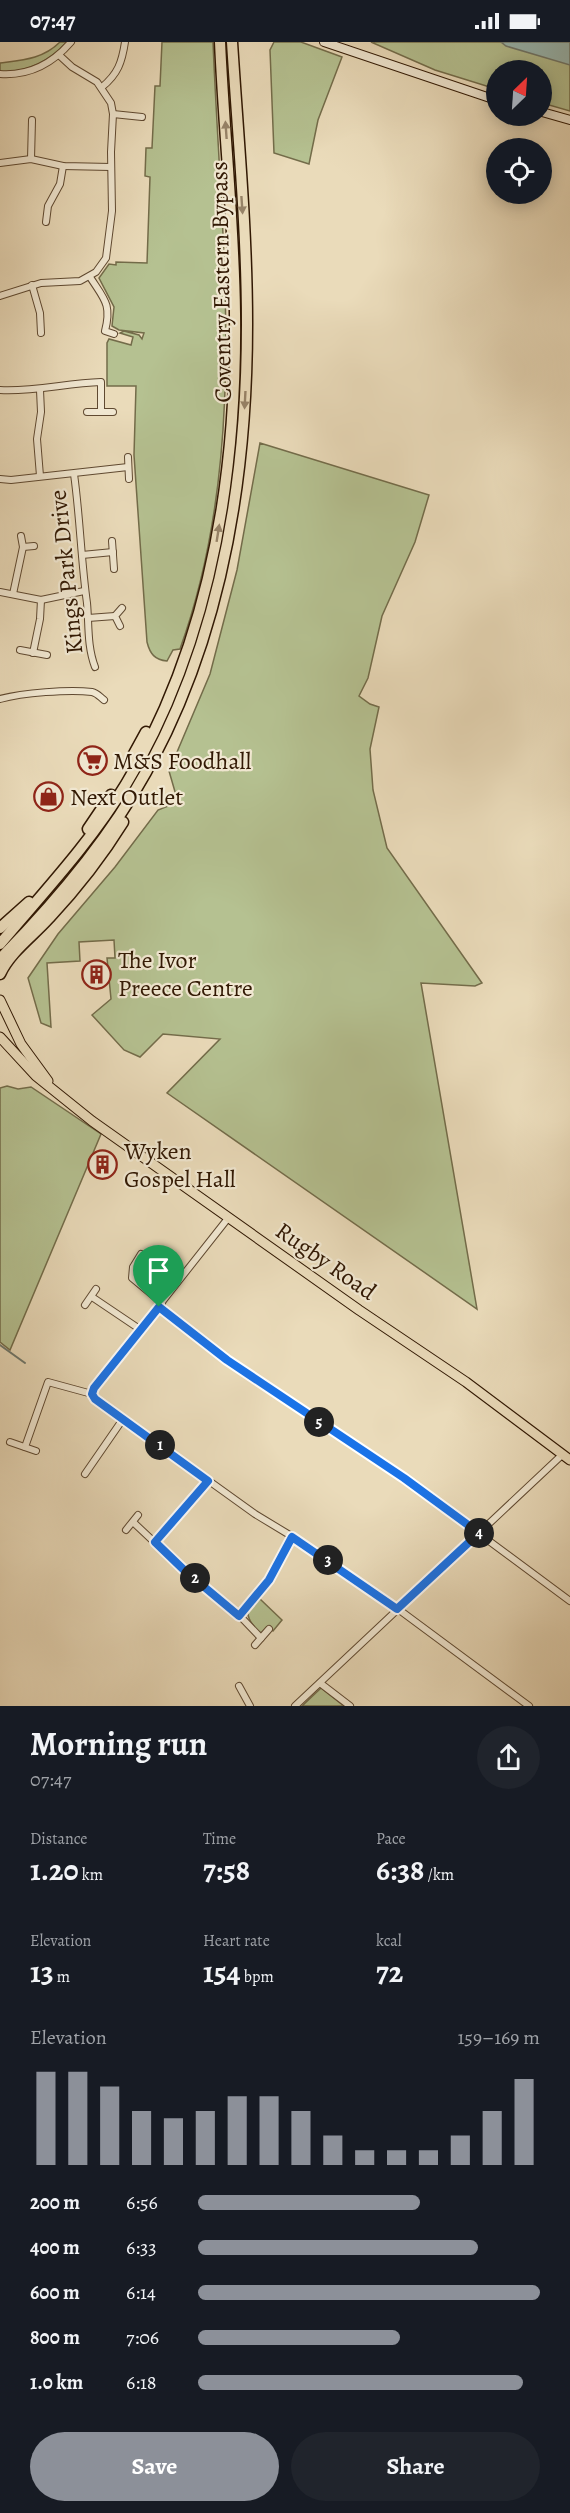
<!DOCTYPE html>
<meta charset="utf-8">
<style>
:root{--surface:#171b24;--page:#20242c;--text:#f1f3f6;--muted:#9ea1a6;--accent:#8c9099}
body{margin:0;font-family:Alegreya,serif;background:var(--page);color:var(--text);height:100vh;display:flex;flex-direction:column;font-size:22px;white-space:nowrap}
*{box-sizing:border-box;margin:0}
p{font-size:20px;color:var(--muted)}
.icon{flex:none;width:33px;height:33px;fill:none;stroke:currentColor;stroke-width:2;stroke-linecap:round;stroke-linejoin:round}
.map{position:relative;height:1664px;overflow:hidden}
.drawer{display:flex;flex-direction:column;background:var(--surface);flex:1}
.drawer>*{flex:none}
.needle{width:39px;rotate:25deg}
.controls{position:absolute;left:486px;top:18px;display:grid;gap:12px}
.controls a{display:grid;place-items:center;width:66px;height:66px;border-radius:50%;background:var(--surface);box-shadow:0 3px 15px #0003;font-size:30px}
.pin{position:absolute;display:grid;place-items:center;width:51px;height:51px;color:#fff;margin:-62px -26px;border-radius:50% 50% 50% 0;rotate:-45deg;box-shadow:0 0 6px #0007}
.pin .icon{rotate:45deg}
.km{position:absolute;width:30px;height:30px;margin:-15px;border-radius:50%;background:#222;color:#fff;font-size:16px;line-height:30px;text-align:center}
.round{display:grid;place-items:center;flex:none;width:63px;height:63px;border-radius:32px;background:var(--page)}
.overview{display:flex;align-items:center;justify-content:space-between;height:102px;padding:0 30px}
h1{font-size:33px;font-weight:700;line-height:45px}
.stats{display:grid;grid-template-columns:repeat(3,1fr);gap:9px;height:102px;padding:6px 30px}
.stats div{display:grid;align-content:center}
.stats b{font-size:30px;font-weight:700}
.stats small{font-size:16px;font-weight:400}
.stats p{font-size:16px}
.chart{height:168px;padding:12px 30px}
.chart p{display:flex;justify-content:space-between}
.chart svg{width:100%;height:108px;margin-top:6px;stroke:var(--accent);stroke-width:6}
.action{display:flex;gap:12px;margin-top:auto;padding:12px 30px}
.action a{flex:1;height:69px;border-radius:36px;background:var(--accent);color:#fff;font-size:24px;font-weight:700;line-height:69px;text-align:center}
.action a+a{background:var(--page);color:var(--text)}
ul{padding:0 30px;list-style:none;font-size:20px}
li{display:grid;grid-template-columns:96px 72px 1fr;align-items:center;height:45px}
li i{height:15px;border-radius:8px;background:var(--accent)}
.status{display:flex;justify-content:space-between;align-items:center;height:42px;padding:0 30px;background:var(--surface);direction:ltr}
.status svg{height:16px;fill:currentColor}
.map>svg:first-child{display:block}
.green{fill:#b5c191;stroke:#736c4a;stroke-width:1.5}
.water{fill:#98bab5;stroke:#6f796e;stroke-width:1.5}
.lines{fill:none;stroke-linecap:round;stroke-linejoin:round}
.stream{stroke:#6f796e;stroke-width:2}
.street-casing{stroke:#5f4931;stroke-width:8}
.secondary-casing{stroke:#311803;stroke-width:10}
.primary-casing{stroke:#311803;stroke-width:11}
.highway-casing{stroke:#311803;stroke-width:13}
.street{stroke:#f1e8d2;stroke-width:6}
.secondary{stroke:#f1e8d2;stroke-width:8}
.primary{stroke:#eadbba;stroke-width:9}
.highway{stroke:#eadbba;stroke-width:10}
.oneway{fill:#978368}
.route-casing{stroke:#fff;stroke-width:12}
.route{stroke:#1a73e8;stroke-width:8}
.labels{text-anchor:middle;stroke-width:4.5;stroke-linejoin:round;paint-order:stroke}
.street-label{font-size:24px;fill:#311803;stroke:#f1e8d2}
.poi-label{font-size:24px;fill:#311803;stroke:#f1e8d2;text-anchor:start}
</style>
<div class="status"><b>07:47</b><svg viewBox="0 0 49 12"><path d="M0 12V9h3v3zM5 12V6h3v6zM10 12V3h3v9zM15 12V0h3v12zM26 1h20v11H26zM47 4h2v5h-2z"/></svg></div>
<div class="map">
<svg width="570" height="1664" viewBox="0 0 570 1664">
<rect width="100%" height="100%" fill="#eadbba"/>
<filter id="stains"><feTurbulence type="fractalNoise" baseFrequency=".00333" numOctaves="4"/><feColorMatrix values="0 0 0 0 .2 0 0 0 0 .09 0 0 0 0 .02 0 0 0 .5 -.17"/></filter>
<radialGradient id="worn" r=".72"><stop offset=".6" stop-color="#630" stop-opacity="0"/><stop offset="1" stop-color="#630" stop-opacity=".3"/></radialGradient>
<!-- green -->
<g class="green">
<path d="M60 0H67C50 19 26 31 0 30V21C23 18 43 17 60 0Z"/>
<path d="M162 0H213C221 202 250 413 180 607L173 608 167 619C155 618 150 612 147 600L134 413 136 344H107V301L109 297 131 303 133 295 120 291 124 289 139 293 142 297 144 291 119 288 112 284 114 265 99 236 109 222 116 223V220L147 221 150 135 145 134 146 106H152L155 44H160Z"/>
<polygon points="274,0 301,0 342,15 318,78 309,122 274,111 270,8"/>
<polygon points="371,0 570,0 570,69 542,61 542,28 496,28 496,47 435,28"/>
<polygon points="260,401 429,453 415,500 382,574 368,636 359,654 370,662 379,665 370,707 373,748 387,806 482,941 475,944 421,941 477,1267 167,1051 220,997 163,992 140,1015 124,1008 92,973 111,957 107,916 115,916 114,898 79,900 80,919 47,921 51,985 41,981 28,936 58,892 115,825 158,768 178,760 169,729 210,632 237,528"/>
<polygon points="7,1044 18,1047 31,1045 101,1092 10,1308 0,1300 0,1046"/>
<path d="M260 1557 282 1578 273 1589 268 1585 261 1591C256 1588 247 1577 248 1570Z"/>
<polygon points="321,1646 344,1664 302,1664"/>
</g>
<!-- water -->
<polygon class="water" points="501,0 570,0 570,23 506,4"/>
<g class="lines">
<!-- stream -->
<polyline class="stream" points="0,1303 25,1321"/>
<defs>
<g id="street">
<path d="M0 32C29 34 53 21 71 0"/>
<path d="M102 45C118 32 122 20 125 0"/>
<polyline points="113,72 142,75"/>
<polyline points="31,117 32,78"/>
<polyline points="0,121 31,117 63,124 111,125"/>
<polyline points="46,180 48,164 60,142 63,124"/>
<path d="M90 235C104 257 112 262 105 289L114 292"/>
<polyline points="32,243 40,271 41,291"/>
<polyline points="0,254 41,241 80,239 96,230 106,216 112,169 111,110 113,72 111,61 97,40 72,25 59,13"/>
<path d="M0 348C34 350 66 341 101 340V370"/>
<polyline points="87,370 113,370"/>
<polyline points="128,415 129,437"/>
<path d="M74 432C80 475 81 518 87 561 89 582 87 604 95 625"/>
<polyline points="40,434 37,397 41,370 40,348"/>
<polyline points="0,437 11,438 128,425"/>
<polyline points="112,499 114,527"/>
<polyline points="23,505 34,504"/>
<polyline points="82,513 113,510"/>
<polyline points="0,550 41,558 84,549"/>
<polyline points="13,552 23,505 21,494"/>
<polyline points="88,576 115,574"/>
<polyline points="120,584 115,574 122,566"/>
<polyline points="20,608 47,613"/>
<polyline points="33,611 40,577 41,558"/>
<path d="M0 657C22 651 69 647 92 650 97 651 100 655 104 658"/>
<polyline points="141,1212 133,1225 132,1236 162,1261"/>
<polyline points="92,1255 141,1288"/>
<polyline points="85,1263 96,1247"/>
<polyline points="159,1265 227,1318 404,1436 570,1559"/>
<polyline points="92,1352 95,1357 255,1472 293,1495 394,1564 529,1664"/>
<polyline points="92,1352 94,1346 229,1175"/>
<polyline points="10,1400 36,1409"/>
<polyline points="25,1405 48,1340 92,1352"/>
<polyline points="85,1432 123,1377"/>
<polyline points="133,1480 184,1528 239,1573 261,1596"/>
<polyline points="126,1488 138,1473"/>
<polyline points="155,1500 208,1439"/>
<polyline points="239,1573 269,1538 293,1495"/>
<polyline points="255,1603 269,1587"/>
<polyline points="320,1641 350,1664"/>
<polyline points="239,1644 250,1664"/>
<polyline points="295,1664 563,1412"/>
</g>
<g id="secondary">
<polyline points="324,0 496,58"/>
<polyline points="542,70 570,78"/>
</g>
<g id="primary">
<polyline points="0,958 21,1002 48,1039"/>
<polyline points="0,995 36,1034 92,1079 359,1268 466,1340 570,1418"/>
</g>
<g id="highway">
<polyline points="129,721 146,690"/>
<polyline points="88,787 111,753"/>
<polyline points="0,886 29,860"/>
<path d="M0 902C44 850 91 800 126 742 210 601 237 433 235 271 234 181 224 90 220 0"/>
<path d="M0 917C55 861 108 799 146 730 222 593 247 437 247 282 247 188 238 94 232 0"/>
<path d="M0 932C10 910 33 894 49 876 76 847 102 814 123 780"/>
</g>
</defs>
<!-- street casing -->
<use href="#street" class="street-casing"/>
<!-- secondary casing -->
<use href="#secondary" class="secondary-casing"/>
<!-- primary casing -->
<use href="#primary" class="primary-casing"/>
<!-- highway casing -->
<use href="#highway" class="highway-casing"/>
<!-- street -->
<use href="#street" class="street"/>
<!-- secondary -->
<use href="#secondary" class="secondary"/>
<!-- primary -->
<use href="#primary" class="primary"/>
<!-- highway -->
<use href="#highway" class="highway"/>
</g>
<!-- one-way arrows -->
<defs><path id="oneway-solid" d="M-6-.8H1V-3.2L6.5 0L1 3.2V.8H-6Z" transform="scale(1.5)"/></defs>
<g class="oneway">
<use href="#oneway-solid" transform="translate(226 88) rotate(-94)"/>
<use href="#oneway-solid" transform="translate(242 163) rotate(86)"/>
<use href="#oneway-solid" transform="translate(245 358) rotate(93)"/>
<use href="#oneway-solid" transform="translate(218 491) rotate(-81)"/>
</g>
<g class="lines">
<defs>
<polygon id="route" points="159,1265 227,1318 404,1436 479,1491 397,1567 292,1495 269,1538 239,1574 184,1528 155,1500 208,1439 95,1357 92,1352 94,1346"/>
</defs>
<!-- route casing -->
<use href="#route" class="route-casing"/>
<!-- route -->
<use href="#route" class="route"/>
</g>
<!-- icons -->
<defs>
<symbol id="supermarket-ring" viewBox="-11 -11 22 22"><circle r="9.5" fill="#f1e8d2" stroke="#8f2418" stroke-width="1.5"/><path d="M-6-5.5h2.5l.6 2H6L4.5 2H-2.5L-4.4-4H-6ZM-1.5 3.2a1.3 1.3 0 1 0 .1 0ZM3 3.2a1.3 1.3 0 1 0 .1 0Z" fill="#8f2418"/></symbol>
<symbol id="shop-ring" viewBox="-11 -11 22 22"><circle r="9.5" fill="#f1e8d2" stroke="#8f2418" stroke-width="1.5"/><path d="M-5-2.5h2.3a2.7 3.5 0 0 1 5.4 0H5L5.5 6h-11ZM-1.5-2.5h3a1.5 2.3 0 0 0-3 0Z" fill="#8f2418"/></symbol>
<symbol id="building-ring" viewBox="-11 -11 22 22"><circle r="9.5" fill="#f1e8d2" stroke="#8f2418" stroke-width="1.5"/><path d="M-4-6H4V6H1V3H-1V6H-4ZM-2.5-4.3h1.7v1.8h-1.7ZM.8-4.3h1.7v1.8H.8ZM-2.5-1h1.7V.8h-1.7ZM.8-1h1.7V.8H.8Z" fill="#8f2418"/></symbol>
</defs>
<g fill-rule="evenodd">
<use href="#supermarket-ring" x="76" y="702" width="33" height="33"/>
<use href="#shop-ring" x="32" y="738" width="33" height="33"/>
<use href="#building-ring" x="80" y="916" width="33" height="33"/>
<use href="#building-ring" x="86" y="1106" width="33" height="33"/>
</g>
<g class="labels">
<!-- street labels -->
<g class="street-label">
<text transform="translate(221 240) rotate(-91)" y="8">Coventry Eastern Bypass</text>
<text transform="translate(66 530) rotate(-96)" y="8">Kings Park Drive</text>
<text transform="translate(326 1219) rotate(35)" y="8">Rugby Road</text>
</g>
<!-- poi labels -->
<g class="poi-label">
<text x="113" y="727">M&amp;S Foodhall</text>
<text x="70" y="763">Next Outlet</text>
<text x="118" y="926">The Ivor<tspan x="118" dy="28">Preece Centre</tspan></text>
<text x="124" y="1117">Wyken<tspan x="124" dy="28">Gospel Hall</tspan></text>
</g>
</g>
<rect width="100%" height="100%" filter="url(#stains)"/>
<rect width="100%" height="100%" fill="url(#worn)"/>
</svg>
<div class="controls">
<a><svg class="needle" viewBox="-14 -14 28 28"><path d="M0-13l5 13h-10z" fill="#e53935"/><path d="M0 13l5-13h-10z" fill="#9ea1a6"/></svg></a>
<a><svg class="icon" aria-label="locate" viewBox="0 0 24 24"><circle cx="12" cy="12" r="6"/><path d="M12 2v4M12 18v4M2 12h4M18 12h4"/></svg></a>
</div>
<div class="pin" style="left:159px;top:1265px;background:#1e9e55"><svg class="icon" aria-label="arrive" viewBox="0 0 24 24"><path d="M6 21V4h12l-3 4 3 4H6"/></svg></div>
<b class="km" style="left:160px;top:1403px">1</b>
<b class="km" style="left:195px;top:1536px">2</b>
<b class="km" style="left:328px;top:1518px">3</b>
<b class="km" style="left:479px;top:1491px">4</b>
<b class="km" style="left:319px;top:1380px">5</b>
</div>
<section class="drawer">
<div class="overview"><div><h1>Morning run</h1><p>07:47</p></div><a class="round"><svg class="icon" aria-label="share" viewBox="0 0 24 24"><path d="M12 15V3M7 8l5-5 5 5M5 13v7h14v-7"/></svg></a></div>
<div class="stats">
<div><p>Distance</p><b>1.20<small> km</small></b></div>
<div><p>Time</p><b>7:58</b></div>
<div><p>Pace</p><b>6:38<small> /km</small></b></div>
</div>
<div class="stats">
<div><p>Elevation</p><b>13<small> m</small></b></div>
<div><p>Heart rate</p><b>154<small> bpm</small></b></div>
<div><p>kcal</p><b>72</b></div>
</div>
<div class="chart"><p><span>Elevation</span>159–169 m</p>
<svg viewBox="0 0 160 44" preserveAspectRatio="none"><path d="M5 44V6M15 44V6M25 44V12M35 44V22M45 44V25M55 44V22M65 44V16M75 44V16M85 44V22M95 44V32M105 44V38M115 44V38M125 44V38M135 44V32M145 44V22M155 44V9"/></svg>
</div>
<ul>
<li><b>200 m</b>6:56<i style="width:65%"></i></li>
<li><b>400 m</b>6:33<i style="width:82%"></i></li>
<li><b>600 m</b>6:14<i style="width:100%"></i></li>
<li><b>800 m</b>7:06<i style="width:59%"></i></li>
<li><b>1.0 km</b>6:18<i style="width:95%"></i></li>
</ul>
<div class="action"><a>Save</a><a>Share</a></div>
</section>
